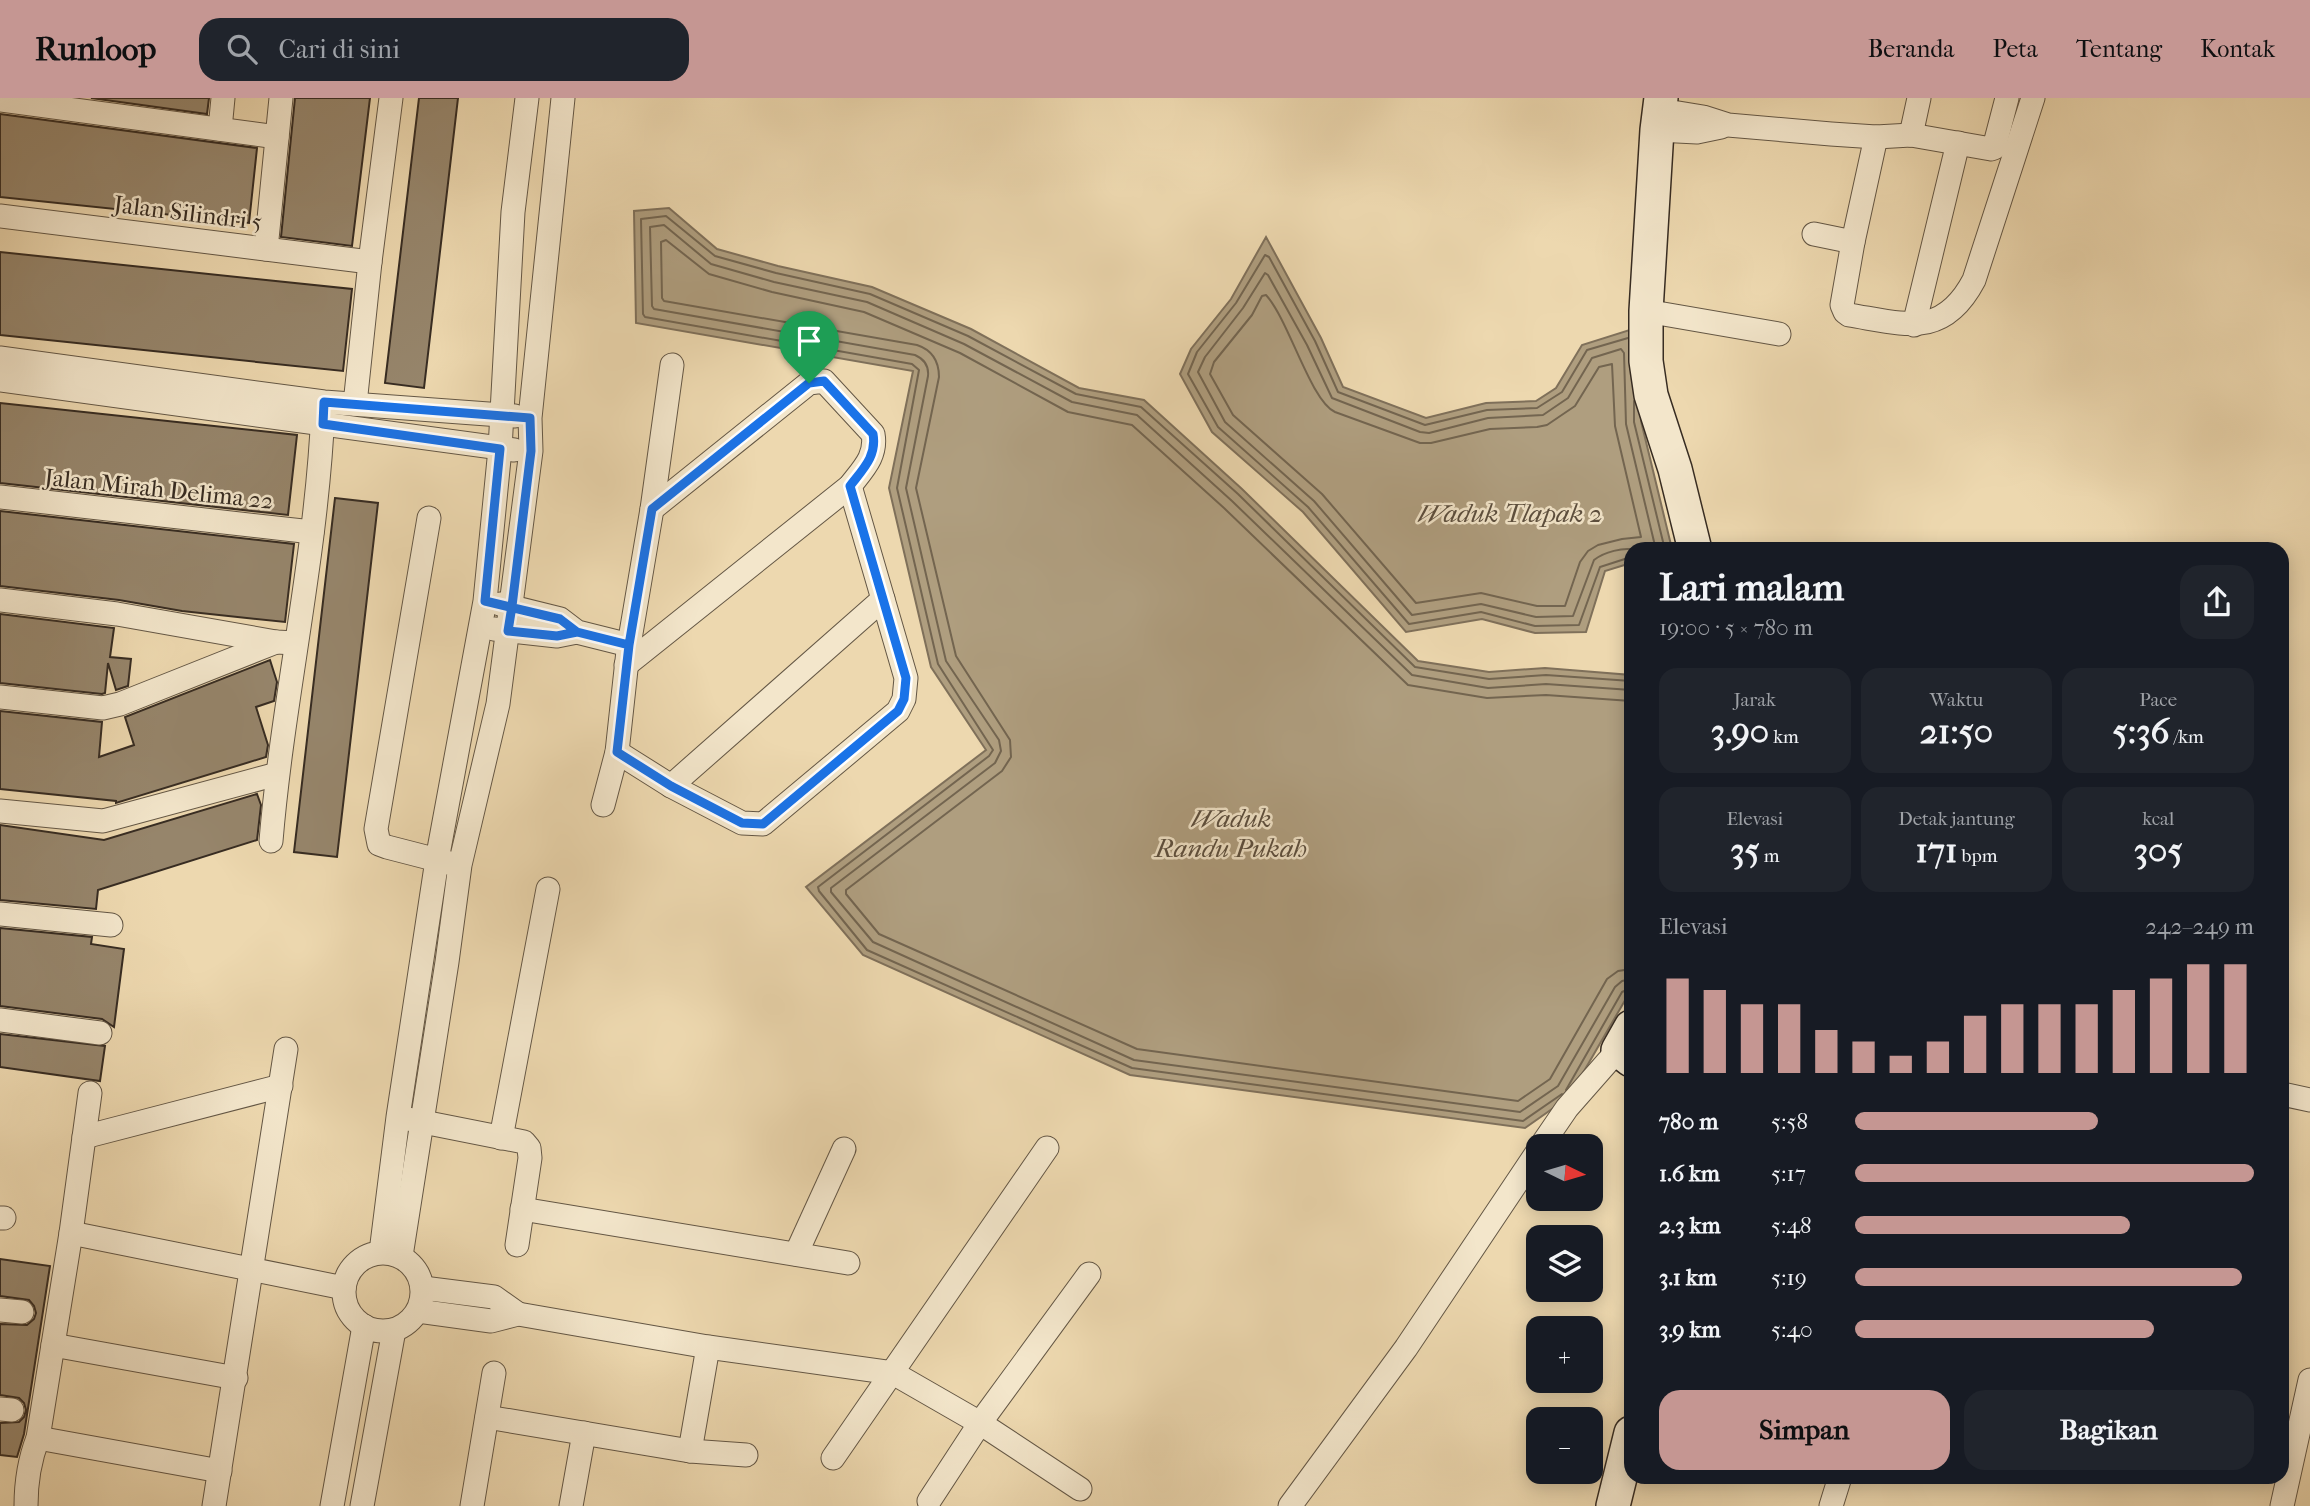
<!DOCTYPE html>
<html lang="id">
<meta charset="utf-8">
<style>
:root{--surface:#171b24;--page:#20242c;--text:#f1f3f6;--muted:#9ea1a6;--accent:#c59692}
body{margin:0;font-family:"IM FELL French Canon",serif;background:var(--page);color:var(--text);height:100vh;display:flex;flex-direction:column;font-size:26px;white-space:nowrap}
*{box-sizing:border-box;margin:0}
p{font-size:23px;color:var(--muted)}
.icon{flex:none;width:38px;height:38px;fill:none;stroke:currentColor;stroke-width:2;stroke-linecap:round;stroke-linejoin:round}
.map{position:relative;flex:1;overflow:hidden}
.panel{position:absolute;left:1624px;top:444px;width:665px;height:942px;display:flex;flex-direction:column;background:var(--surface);border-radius:21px;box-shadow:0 4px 18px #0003}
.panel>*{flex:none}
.needle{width:46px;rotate:95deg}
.tools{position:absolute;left:1526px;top:1036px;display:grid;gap:14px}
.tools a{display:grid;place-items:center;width:77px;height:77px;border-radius:14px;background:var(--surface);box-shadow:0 4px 18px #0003;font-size:35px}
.pin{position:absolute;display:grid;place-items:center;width:60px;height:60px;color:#fff;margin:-72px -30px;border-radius:50% 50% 50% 0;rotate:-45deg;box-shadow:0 0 7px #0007}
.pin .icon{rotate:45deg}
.round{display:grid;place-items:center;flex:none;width:74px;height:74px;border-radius:21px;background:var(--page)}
.overview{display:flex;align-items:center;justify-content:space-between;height:119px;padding:0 35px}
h1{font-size:38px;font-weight:700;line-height:52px}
.metrics{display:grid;grid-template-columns:repeat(3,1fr);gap:10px;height:119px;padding:7px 35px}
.metrics div{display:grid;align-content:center;border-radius:18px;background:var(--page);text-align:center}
.metrics b{font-size:35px;font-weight:700}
.metrics small{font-size:19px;font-weight:400}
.metrics p{font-size:19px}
.chart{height:196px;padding:14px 35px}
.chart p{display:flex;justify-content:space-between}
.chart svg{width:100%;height:126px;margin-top:7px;stroke:var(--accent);stroke-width:6}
.cta{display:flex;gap:14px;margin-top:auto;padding:14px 35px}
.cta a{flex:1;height:80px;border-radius:21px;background:var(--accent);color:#111;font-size:28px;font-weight:700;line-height:80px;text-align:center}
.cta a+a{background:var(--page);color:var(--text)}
ul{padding:0 35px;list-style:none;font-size:23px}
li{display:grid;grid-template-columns:112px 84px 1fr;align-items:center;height:52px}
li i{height:18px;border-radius:9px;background:var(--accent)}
header{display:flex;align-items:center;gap:42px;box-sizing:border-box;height:98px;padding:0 35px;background:var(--accent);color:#111}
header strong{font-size:33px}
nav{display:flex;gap:38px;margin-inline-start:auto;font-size:24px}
.search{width:490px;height:63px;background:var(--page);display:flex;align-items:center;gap:18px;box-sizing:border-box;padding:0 24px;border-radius:21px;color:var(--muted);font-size:26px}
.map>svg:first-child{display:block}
.water{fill:#af9e7f;stroke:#7f705a;stroke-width:2}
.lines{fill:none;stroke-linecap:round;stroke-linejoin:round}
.shore{stroke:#736550;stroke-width:2}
.building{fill:#96856b;stroke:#372c22;stroke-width:2}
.street-casing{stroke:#645745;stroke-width:25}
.secondary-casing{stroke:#372c22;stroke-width:36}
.street{stroke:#f3e6cb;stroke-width:23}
.secondary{stroke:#f3e6cb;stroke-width:33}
.route-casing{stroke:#fff;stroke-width:14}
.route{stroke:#1a73e8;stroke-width:9}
.labels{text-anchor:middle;stroke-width:5;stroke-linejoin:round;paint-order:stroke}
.street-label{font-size:24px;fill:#372c22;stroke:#f3e6cb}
.water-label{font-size:26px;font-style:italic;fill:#5b4e3e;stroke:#f3e6cb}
</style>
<header>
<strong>Runloop</strong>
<div class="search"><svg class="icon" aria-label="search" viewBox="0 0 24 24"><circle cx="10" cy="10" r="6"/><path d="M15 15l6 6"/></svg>Cari di sini</div>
<nav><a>Beranda</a><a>Peta</a><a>Tentang</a><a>Kontak</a></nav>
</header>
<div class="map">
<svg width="2310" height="1408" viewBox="0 0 2310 1408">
<rect width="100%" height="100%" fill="#edd8af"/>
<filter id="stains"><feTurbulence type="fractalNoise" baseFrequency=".00286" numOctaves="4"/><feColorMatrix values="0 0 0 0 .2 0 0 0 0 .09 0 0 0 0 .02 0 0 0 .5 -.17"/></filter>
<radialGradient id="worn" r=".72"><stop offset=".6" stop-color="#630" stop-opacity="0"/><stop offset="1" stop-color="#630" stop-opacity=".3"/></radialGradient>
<!-- water -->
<g class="water">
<polygon points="669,110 717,151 778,168 872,189 971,231 1079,290 1144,302 1242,391 1418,563 1489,574 1545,570 1631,577 1631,892 1569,999 1525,1030 1130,977 863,857 806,789 986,652 931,569 889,390 913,273 636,225 634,113"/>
<polygon points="1266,139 1321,240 1343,289 1426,320 1486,305 1536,303 1556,290 1582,247 1639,229 1641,323 1672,451 1631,452 1631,465 1605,473 1586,534 1535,535 1482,521 1406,534 1303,414 1212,334 1180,276 1191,251 1231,201"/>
</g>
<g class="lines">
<!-- shore -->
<g class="shore">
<path d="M1266 197C1289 222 1310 302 1335 314L1420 345H1431L1490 331 1537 329 1547 327 1575 308 1599 269 1612 266 1615 328 1641 439 1622 441 1598 447 1588 453 1580 464 1565 508H1537L1481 495 1416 505 1322 396 1233 317 1210 276 1214 264 1252 217 1262 198Z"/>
<polyline points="1628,240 1587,252 1562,294 1537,310 1487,312 1425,327 1338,294 1315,243 1269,159 1265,157 1236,205 1197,254 1188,276 1218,329 1308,409 1409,526 1481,514 1535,528 1579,527 1600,469 1631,459"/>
<polyline points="1634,303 1634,324 1665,452"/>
<path d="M1636 452C1623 449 1604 454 1594 462L1573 518 1536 519 1481 506 1412 517 1314 403 1225 324 1198 274 1205 259 1243 210 1265 175 1268 177 1307 247 1332 300 1420 334 1429 335 1488 320 1543 317 1568 300 1592 260 1621 251 1624 255 1626 326 1656 452"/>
<path d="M1631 592 1546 586 1488 590 1412 577 1232 403 1137 317 1072 304 964 246 867 204 774 184 711 166 664 127 650 129 652 208 654 211 915 257C924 261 929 268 928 278L906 390 946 563 999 642 1001 653 995 665 831 790V794L873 844 1134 962 1520 1014 1558 988 1615 889 1622 883 1631 881"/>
<path d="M1631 603 1546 597 1487 600 1408 587 1224 410 1132 327 1068 314 960 255 864 214 772 194 709 176 666 142 661 144 662 200 664 203 917 247C932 252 939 263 939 279L916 390 956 558 1010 642 1011 659 1002 673 846 792V796L879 836 1137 951 1518 1003 1550 981 1607 881 1618 873 1631 871"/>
<polyline points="1566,992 1622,894 1631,890"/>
<polyline points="1562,996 1523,1023 1132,970 867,852 819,793 818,789 989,658 993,652 938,566 897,390 919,272 912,266 645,219 643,216 641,121 666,118 715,158 776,175 870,196 968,238 1076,296 1141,309 1238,396 1415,569 1489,581 1546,577 1631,583"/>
</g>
</g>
<!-- building -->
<g class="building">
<polygon points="91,0 209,0 207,16"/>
<polygon points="295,0 370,0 352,148 281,139"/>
<polygon points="419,0 458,0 424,290 385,285"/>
<polygon points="0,16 257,50 249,125 0,99"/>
<polygon points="0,154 352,191 343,273 0,237"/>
<polygon points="0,305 297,337 288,417 0,385"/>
<polygon points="335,400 378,405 337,759 294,754"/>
<polygon points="0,413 294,446 285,524 182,513 119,502 0,488"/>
<polygon points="0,516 114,530 110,559 131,561 128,588 116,592 108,565 105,595 102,596 0,585"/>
<polygon points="270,562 277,584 274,603 256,609 268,647 266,659 116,705 116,703 0,691 0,613 102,624 99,659 134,647 125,619"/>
<polygon points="257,696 261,707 257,742 98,792 96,811 0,802 0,727 104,742"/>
<polygon points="0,830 92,839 91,846 124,851 114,929 102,921 0,908"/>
<polygon points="0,936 105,948 100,983 0,969"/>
<polygon points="0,1161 50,1168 24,1336 17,1359 0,1357 0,1325 19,1324 24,1319 26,1312 24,1305 19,1300 0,1297 0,1226 27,1227 34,1221 36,1215 34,1208 29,1202 0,1198"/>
</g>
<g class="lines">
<defs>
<g id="street">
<polyline points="0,2 277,39"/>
<polyline points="1660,12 1703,19 1728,27 1831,36 1876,39 1911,37 1991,51 1994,50 2007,0"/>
<polyline points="220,31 223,0"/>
<polyline points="1657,32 1697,34 1721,29"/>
<polyline points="1911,37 1919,0"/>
<path d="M1876 39 1853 144 1842 207 1845 214 1849 217C1905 226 1943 241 1974 182L2033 0"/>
<polyline points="0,118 370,164"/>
<polyline points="1814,136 1853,144"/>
<polyline points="266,151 281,0"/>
<polyline points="1646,213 1779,236"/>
<polyline points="1914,227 1958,45"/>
<polyline points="0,260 324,304 515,318"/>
<polyline points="0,282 514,352"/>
<polyline points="355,306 370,164 391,0"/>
<polyline points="0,399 312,434"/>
<polyline points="429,420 376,731 379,746 387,749 449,765"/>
<polyline points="0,502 117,516 276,544 296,545"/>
<polyline points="500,506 560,521 577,534 629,547 652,411 672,267"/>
<polyline points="494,531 557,538 577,534"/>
<path d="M626 567 850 388C863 371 877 358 873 336L824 283 809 285 652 411"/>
<polyline points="0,599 103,610 120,606 276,544"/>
<polyline points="617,654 671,688 742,725 763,726 898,613 904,601 906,580 850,388"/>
<polyline points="671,688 883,501"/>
<polyline points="603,707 617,654 628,553"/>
<polyline points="0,713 103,723 277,676"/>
<path d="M271 743C283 599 317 457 323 312"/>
<polyline points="0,816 111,827"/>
<polyline points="0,922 100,935"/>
<polyline points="2282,996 2310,1002"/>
<polyline points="408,1021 524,1044 529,1050 530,1060 517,1147"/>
<polyline points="84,1039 281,988"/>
<polyline points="501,1040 548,791"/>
<polyline points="1541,1048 1567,1010 1618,952"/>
<polyline points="522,1111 848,1165"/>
<polyline points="0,1120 4,1120"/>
<polyline points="71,1135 344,1190"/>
<polyline points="381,1154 398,1019 437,762 485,503 500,351 513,114 527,0"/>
<circle cx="383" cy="1194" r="39"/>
<polyline points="796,1156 844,1051"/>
<polyline points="401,1158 447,864 460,767 498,606 531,353 530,320 563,0"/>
<polyline points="423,1190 494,1199 518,1216"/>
<polyline points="0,1212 22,1214"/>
<polyline points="418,1213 491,1223 518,1216 708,1249 893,1275 980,1325 1080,1391"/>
<polyline points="53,1247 236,1280"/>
<polyline points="0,1311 12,1312"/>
<polyline points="487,1319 690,1353 746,1357"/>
<polyline points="38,1340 220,1373"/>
<polyline points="690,1353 708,1249"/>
<polyline points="833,1360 1047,1050"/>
<polyline points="929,1403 980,1325 1089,1176"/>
<path d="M26 1408C26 1383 29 1363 38 1340L71 1135 90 995"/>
<polyline points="214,1408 286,951"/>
<polyline points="332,1408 364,1228"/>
<polyline points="362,1408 394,1232"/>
<polyline points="472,1408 494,1275"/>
<polyline points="571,1408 584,1335"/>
<polyline points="1290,1408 1406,1250 1538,1053"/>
<polyline points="1831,1408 1840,1379"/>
<polyline points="2282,1408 2310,1282"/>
</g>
<g id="secondary">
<polyline points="1661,0 1657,32 1646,213 1646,263 1651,297 1675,371 1695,452"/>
<polyline points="1631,929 1618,952 1631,962"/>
<polyline points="1613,1408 1631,1335"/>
</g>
</defs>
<!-- street casing -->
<use href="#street" class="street-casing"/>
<!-- secondary casing -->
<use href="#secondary" class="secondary-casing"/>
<!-- street -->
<use href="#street" class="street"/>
<!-- secondary -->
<use href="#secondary" class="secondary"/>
</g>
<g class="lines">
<defs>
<path id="route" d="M809 285 652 411 629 547 577 534 560 521 485 503 500 351 323 326 324 304 530 320 531 353 512 508 508 533 557 538 577 534 629 547 617 654 671 688 742 725 763 726 898 613 904 601 906 580 850 388C863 371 877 358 873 336L824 283 809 285"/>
</defs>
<!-- route casing -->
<use href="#route" class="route-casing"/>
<!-- route -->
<use href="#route" class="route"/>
</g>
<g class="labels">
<!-- street labels -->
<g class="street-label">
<text transform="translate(188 115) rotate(7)" y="8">Jalan Silindri 5</text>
<text transform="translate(159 391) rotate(6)" y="8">Jalan Mirah Delima 22</text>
</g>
<!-- water labels -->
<g class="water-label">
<text x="1510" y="424">Waduk Tlapak 2</text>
<text x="1231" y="729">Waduk<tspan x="1231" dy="30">Randu Pukah</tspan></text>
</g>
</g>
<rect width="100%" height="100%" filter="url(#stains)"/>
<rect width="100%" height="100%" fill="url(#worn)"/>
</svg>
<div class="tools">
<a><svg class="needle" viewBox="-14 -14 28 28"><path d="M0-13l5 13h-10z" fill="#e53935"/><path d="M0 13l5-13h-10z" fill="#9ea1a6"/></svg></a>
<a><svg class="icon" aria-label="layers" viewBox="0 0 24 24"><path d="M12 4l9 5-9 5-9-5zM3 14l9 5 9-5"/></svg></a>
<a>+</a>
<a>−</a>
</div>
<div class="pin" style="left:809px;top:285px;background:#1e9e55"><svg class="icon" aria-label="arrive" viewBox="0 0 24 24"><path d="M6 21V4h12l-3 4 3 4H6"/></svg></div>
<section class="panel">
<div class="overview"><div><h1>Lari malam</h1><p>19:00 · 5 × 780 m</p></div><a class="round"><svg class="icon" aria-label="share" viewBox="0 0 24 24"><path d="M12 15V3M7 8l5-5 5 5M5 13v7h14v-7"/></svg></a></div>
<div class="metrics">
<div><p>Jarak</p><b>3.90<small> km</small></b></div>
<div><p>Waktu</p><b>21:50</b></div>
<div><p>Pace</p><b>5:36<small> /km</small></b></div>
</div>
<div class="metrics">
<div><p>Elevasi</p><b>35<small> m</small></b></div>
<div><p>Detak jantung</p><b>171<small> bpm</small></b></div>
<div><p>kcal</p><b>305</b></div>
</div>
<div class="chart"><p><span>Elevasi</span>242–249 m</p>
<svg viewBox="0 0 160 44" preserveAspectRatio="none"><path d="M5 44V11M15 44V15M25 44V20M35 44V20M45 44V29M55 44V33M65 44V38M75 44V33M85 44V24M95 44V20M105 44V20M115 44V20M125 44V15M135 44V11M145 44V6M155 44V6"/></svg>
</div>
<ul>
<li><b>780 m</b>5:58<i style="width:61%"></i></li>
<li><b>1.6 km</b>5:17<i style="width:100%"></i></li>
<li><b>2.3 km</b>5:48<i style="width:69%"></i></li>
<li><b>3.1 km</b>5:19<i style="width:97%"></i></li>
<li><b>3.9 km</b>5:40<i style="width:75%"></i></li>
</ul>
<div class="cta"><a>Simpan</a><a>Bagikan</a></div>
</section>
</div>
